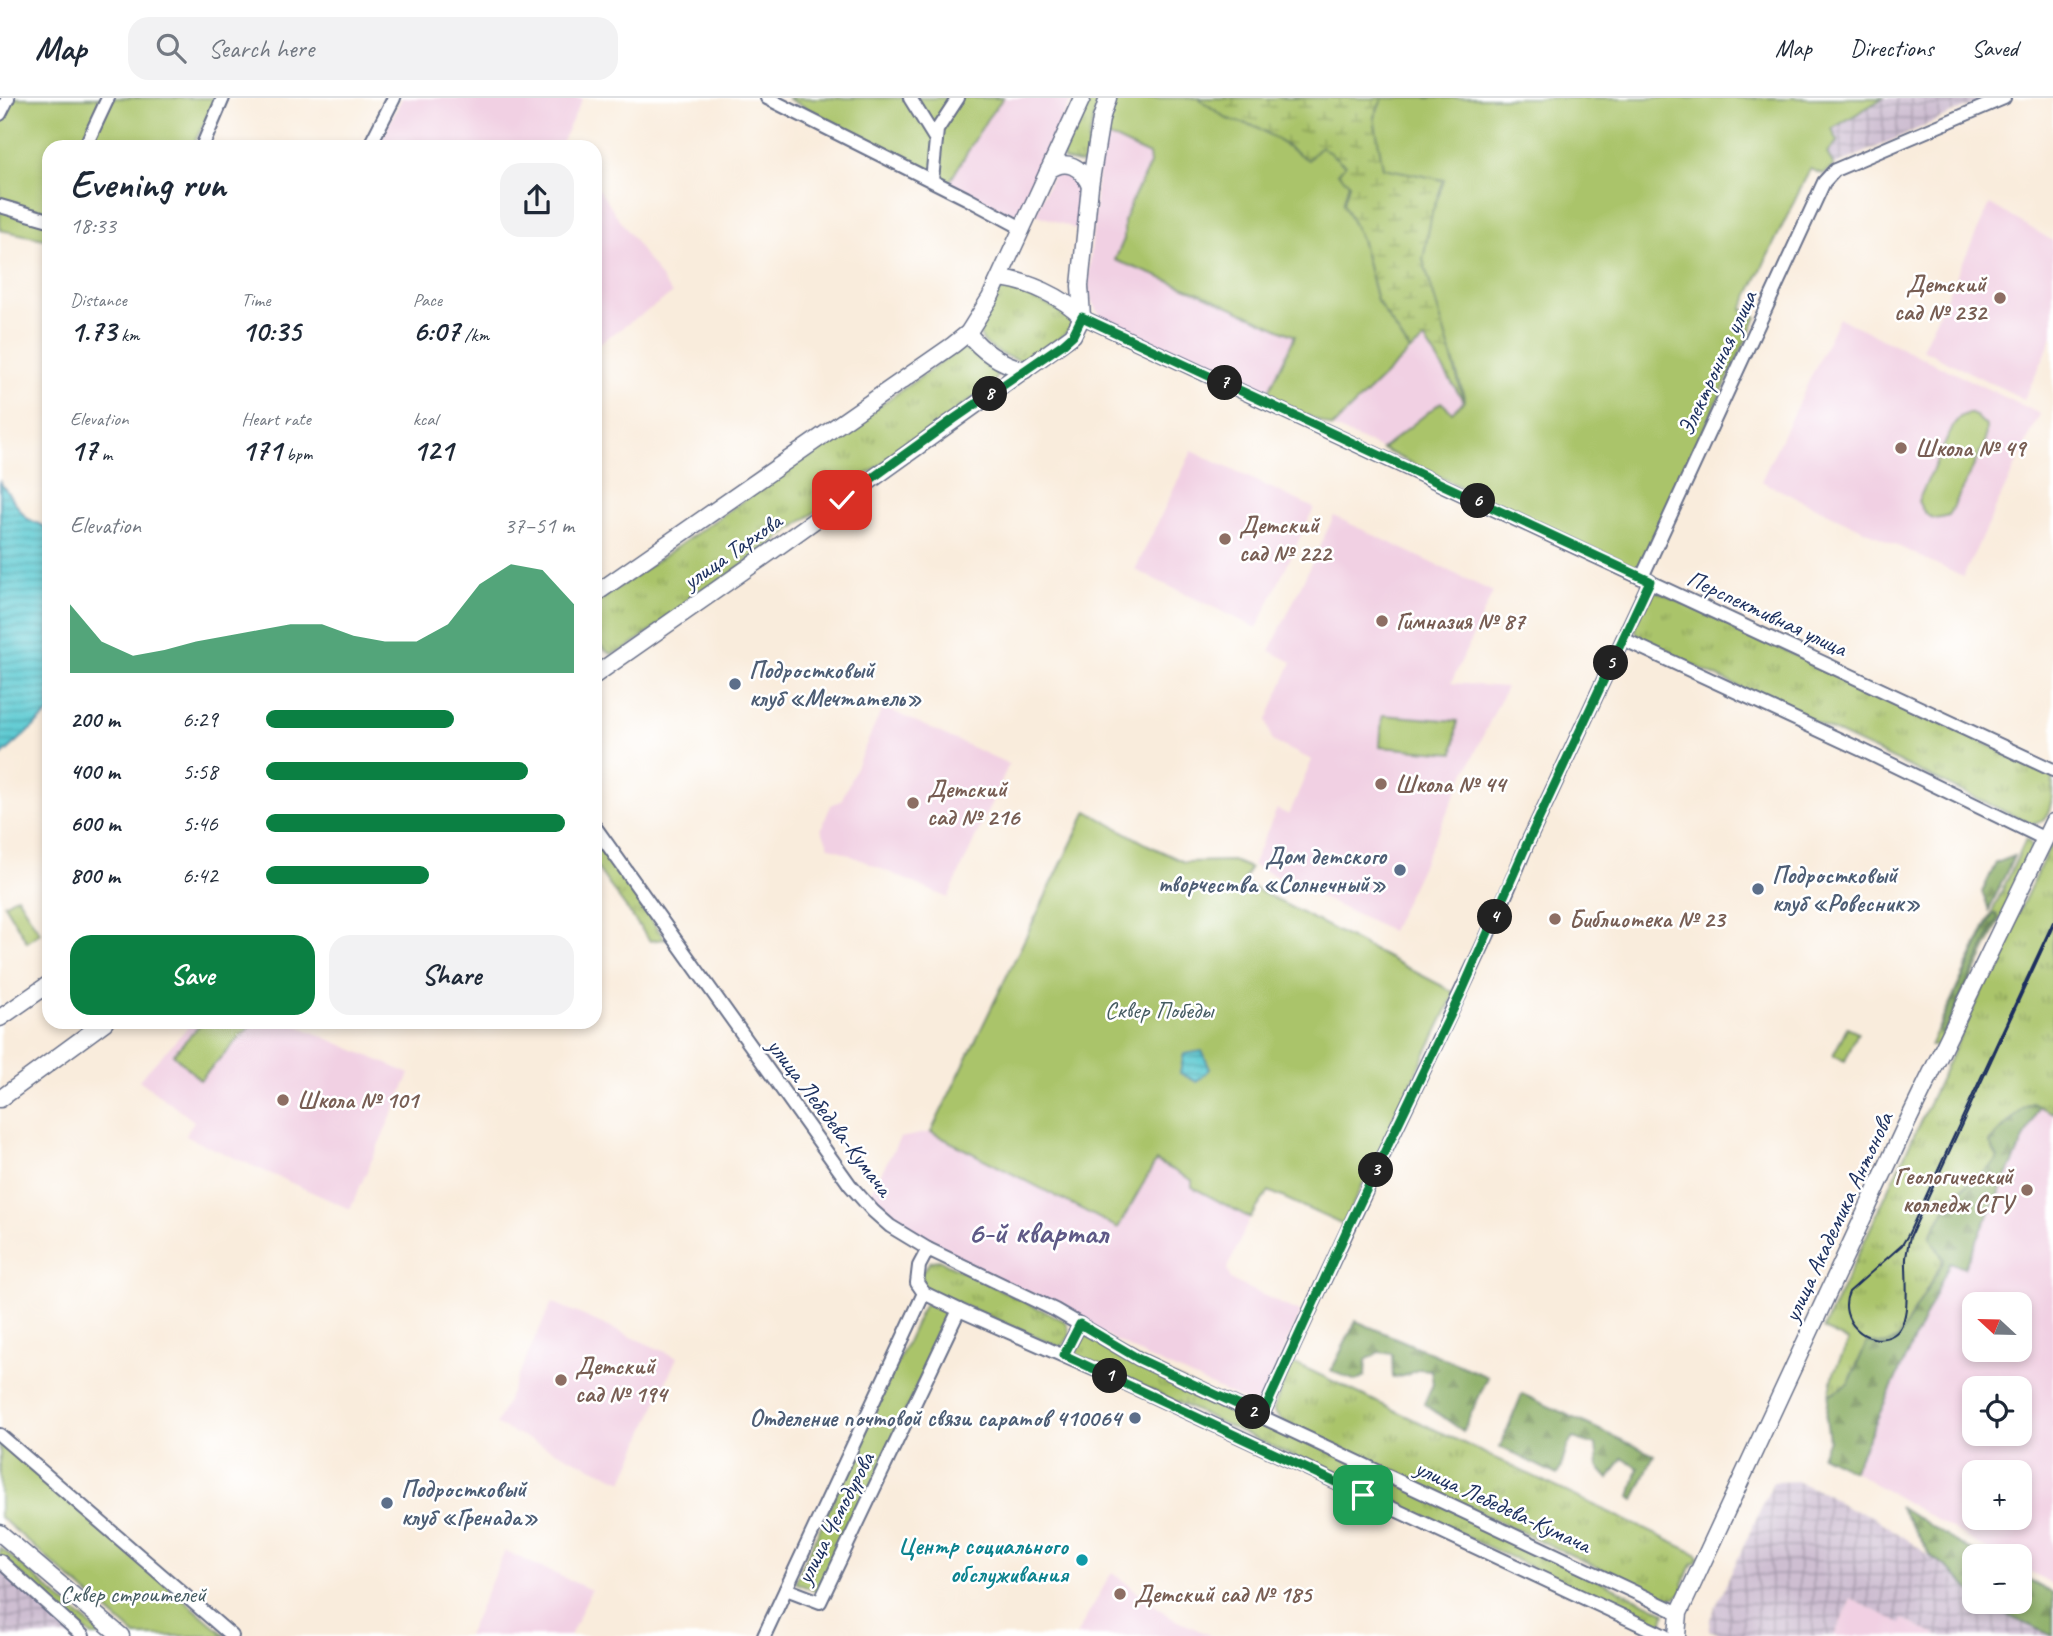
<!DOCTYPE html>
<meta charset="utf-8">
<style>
:root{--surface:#fff;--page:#f2f2f3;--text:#1f2937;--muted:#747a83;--line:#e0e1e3;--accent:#0b8043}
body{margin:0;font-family:Caveat,sans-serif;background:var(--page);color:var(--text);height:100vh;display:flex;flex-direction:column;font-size:26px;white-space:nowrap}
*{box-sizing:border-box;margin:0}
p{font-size:23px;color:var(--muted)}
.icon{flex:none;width:38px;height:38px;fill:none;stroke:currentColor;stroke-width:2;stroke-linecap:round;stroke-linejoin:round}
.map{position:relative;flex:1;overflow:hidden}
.panel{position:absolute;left:42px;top:42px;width:560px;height:889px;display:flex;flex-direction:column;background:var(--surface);border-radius:21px;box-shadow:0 4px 10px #0003}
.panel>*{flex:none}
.needle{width:46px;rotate:292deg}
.fabs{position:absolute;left:1962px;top:1194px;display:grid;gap:14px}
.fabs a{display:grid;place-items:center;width:70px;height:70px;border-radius:14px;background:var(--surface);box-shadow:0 4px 10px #0003;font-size:35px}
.pin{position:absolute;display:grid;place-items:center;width:60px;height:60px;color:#fff;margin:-30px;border-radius:14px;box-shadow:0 4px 10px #0006}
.km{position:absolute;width:35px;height:35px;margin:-18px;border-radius:50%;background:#222;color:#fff;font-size:19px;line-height:35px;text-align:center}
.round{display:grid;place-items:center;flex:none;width:74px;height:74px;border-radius:21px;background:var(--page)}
.head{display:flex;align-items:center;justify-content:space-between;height:119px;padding:0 28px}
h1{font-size:38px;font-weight:700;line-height:52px}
.stats{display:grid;grid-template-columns:repeat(3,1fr);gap:10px;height:119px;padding:7px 28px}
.stats div{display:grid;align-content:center}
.stats b{font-size:30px;font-weight:700}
.stats small{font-size:19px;font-weight:400}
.stats p{font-size:19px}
.chart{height:196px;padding:14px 28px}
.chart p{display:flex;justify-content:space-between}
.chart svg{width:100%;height:126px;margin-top:7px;fill:var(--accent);opacity:.7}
.primary-button{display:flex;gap:14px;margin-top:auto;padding:14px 28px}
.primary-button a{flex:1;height:80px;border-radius:21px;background:var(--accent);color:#fff;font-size:28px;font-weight:700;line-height:80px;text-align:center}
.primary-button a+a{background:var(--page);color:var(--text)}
ul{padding:0 28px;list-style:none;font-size:23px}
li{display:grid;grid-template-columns:112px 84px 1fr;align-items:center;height:52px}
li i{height:18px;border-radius:9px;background:var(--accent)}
header{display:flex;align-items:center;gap:42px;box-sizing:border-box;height:98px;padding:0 35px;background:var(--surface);border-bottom:2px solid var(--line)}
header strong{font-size:33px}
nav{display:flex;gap:38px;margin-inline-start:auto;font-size:24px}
.search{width:490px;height:63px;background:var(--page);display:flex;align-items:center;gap:18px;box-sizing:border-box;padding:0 24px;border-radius:21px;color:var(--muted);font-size:26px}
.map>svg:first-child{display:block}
.built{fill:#f1d0e3;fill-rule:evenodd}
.industrial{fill:url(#industrial-grid)}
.grass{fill:url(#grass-tufts);stroke:#627a64;stroke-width:2}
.forest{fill:url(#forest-firs);stroke:#516c5e;stroke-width:2}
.wetland{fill:url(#wetland-marsh);stroke:#627a64;stroke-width:2}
.green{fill:#aac46a;stroke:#627a64;stroke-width:2}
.water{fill:url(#water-rules);stroke:#3c7c98;stroke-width:2}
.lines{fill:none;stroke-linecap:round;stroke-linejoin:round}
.minor-casing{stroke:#69718a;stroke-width:16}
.major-casing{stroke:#69718a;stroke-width:19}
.minor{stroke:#fff;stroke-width:12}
.major{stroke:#fff;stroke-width:16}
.tram{stroke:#1b2f5e;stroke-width:2}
.route-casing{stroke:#fff;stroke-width:14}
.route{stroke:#0b8043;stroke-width:9}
.education-dot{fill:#8d6e63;stroke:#fff;stroke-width:2.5}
.service-dot{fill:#5c6f8a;stroke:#fff;stroke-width:2.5}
.culture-dot{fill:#0f9aa8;stroke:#fff;stroke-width:2.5}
.labels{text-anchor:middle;stroke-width:5;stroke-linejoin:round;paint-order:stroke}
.education-label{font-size:24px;font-weight:bold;fill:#785e54;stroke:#fff;text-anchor:start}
.street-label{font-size:24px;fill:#1b2f5e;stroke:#fff}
.service-label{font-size:24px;font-weight:bold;fill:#4e5e75;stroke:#fff;text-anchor:start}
.park-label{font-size:24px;fill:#465c62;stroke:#fff}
.culture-label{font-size:24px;font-weight:bold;fill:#0d838f;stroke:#fff;text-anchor:end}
.district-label{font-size:32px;font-weight:bold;fill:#5f5a87;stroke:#fff}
</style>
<header>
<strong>Map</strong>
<div class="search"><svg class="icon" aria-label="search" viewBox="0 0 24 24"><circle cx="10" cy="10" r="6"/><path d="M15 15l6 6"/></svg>Search here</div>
<nav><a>Map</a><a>Directions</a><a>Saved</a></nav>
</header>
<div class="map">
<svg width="2053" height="1538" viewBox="0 0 2053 1538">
<defs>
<pattern id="industrial-grid" width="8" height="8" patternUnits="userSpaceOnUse" patternTransform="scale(1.75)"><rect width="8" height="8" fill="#cebed1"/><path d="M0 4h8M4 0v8" fill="none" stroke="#a69bad"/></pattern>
<pattern id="grass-tufts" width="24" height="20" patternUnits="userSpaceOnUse" patternTransform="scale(1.75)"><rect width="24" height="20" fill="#aac46a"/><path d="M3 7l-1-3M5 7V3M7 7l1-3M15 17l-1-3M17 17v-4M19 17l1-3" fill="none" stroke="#8aa05a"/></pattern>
<pattern id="forest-firs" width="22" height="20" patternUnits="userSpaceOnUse" patternTransform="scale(1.75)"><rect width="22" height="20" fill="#87aa5e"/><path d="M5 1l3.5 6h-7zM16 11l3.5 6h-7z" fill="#6e8b51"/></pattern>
<pattern id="wetland-marsh" width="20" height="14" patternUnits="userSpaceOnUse" patternTransform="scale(1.75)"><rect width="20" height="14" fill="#aac46a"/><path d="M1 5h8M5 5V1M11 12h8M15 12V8" fill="none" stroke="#8aa05a"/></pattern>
<pattern id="water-rules" width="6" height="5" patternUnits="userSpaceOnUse" patternTransform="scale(1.75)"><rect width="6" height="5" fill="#5dcad2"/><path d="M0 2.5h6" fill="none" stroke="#4ca4ae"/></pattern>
</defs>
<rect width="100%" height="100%" fill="#fff"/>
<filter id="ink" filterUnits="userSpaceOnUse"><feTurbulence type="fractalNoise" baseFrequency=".0143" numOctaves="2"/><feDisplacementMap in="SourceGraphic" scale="14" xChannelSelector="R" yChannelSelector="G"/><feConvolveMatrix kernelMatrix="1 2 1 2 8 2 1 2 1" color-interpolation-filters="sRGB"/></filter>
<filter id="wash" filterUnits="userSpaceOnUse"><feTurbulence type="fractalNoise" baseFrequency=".00686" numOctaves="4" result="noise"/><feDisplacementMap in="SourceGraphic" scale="28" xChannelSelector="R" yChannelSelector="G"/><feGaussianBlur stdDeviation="1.57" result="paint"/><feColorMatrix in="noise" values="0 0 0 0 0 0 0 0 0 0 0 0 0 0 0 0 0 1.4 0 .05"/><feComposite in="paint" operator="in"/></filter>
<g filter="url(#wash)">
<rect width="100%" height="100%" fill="#f9ecdc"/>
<!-- built -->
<g class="built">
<polygon points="402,0 583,0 559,49 378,49"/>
<polygon points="1003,0 1072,0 1021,112 1014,117 949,85 988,21"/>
<polygon points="1104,40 1115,41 1149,56 1150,66 1131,104 1124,124 1124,141 1115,162 1200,195 1296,238 1266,299 1102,218 1096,212 1091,202 1088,187 1098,75"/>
<polygon points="1058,71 1081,76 1083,81 1076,131 1036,116 1054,73"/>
<polygon points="595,90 599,92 672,196 595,248"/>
<polygon points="1990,106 2053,143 2053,235 2045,257 2024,301 1922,251"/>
<polygon points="1839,220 2040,316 1963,479 1761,383"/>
<polygon points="1425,241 1464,304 1452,315 1441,304 1382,351 1332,329"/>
<polygon points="1192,353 1314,410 1257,530 1135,472"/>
<polygon points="1334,418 1493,494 1451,585 1506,589 1391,833 1252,767 1277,711 1289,717 1312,662 1272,643 1267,622 1292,564 1270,553"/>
<polygon points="883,609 1009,666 948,800 829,748 821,731 831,707 841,703"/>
<polygon points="193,924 289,924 410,976 350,1111 185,1038 194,1023 139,982"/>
<path d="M2039 1009 2053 1015V1487L2020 1469V1458H1998L1853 1373 1950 1164 1964 1170ZM1974 1206H2020V1251H1974ZM1974 1290H2020V1335H1974ZM1974 1374H2020V1419H1974Z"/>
<polygon points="931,1034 975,1056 1156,1063 1193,1082 1193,1089 1250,1120 1227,1171 1231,1182 1301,1215 1260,1302 1257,1306 1250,1305 1147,1259 911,1135 885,1117 868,1099 900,1040"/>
<polygon points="552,1204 677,1259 623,1383 496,1327"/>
<polygon points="505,1453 591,1492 570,1538 467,1538"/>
<polygon points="1112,1474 1170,1519 1211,1538 1076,1538"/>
<polygon points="1851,1501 1900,1524 1903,1521 1938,1538 1834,1538"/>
</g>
<!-- industrial -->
<g class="industrial">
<polygon points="1883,0 1987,0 1834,68 1827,55 1838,43 1832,31"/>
<polygon points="1796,1383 1827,1396 1847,1410 1872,1418 1948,1470 1974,1496 1974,1503 1981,1503 1986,1508 2053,1538 1938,1538 1903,1521 1901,1525 1851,1501 1834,1538 1723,1538 1710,1532 1710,1521 1773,1384"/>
<polygon points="0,1471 78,1538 0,1538"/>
</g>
<!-- grass -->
<g class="grass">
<polygon points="1088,0 1099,0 1089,40 1087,59 1082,66 1064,62 1062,56"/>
<path d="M1011 191 1018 193 1069 217 1073 226 1070 231C1059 240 1044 256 1031 261 1019 267 984 251 980 237 979 231 992 203 996 197 1000 192 1005 192 1011 191Z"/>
<path d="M959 252C974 251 993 261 998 275L994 285 624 552 611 556C590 546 595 525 595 506Z"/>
<path d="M1655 492 2053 677C2053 695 2053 726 2031 726L1648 546C1623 531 1640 513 1650 493Z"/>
<path d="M2026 741C2034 747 2032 753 2028 761L2025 762 2015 783 2016 789 1940 946 1935 948H1930Z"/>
<path d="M2053 741V1015L2032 1005 2024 1009 1990 1043 1998 1060C1985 1079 1970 1081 1956 1096 1945 1109 1938 1124 1930 1139L1944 1162 1898 1241 1885 1247 1867 1245 1849 1285 1829 1297 1834 1274 1849 1243 1823 1231Z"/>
<polygon points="595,743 665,841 650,843 595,767"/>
<polygon points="939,1162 1063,1222 1067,1225 1070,1237 1063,1248 1059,1249 926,1191 922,1186 921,1174 931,1163"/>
<path d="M1084 1237 1089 1238 1663 1513 1665 1515 1663 1524 1658 1528 1076 1257C1073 1248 1077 1242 1084 1237Z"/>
<path d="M1294 1267H1299L1695 1455 1699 1459 1696 1465H1693L1683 1486 1685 1490C1671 1515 1641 1490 1623 1481L1282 1323 1274 1314V1309L1288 1273Z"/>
<polygon points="0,1449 103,1538 92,1538 0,1458"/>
</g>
<!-- forest -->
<g class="forest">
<polygon points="2014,758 1989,812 1982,794 1996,765"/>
<polygon points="1993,816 1996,816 1998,820 1944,933 1940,936 1939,932 1941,926"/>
<path d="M2032 1005 2039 1009 1964 1170 1950 1164 1853 1373 1821 1357 1829 1342 1826 1320 1829 1297 1849 1285 1867 1244 1885 1247 1898 1241 1944 1162 1930 1139C1938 1124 1945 1109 1956 1096 1970 1081 1985 1079 1998 1060L1989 1044 2024 1009Z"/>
<polygon points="1356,1223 1488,1279 1463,1333 1424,1306 1433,1286 1431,1272 1419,1271 1407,1277 1393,1280 1392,1256 1379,1254 1366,1262 1365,1278 1356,1283 1331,1273"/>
<path d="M1522 1296 1654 1357 1634 1402 1630 1399 1638 1370 1622 1360 1609 1381 1598 1369 1596 1347 1573 1340C1562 1354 1566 1362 1557 1377L1500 1349Z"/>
<polygon points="1899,1408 1956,1444 1982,1458 1974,1458 1974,1496 1948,1470 1932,1459"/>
<polygon points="2020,1478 2053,1495 2053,1538 1986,1508 1981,1503 2020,1503"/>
</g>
<!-- wetland -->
<polygon class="wetland" points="1198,0 1383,0 1374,19 1445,81 1432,115 1439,214 1464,304 1425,242 1410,253 1377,203 1361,141 1343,106 1349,86 1338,75 1344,67 1308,62 1257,29 1227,21"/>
<!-- green -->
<g class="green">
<polygon points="0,0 217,0 192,49 49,49 49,142 0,132"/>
<polygon points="787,0 1003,0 987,21 949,85"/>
<polygon points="1114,0 1198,0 1227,21 1257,29 1308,62 1321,48 1345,67 1338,75 1349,85 1343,106 1361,141 1377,203 1410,253 1332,329 1266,299 1295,238 1200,195 1115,162 1124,141 1124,124 1131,104 1150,66 1149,57 1115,41 1104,40"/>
<polygon points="1383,0 1883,0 1832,31 1838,43 1827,55 1834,68 1823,76 1810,71 1742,211 1757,219 1642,463 1637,470 1629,470 1382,351 1441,304 1452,314 1465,302 1423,162 1432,115 1444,82 1383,70 1374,19"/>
<path d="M1968 315 1976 318 1986 328 1985 345 1949 418C1932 424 1925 419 1918 403L1954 326 1960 319Z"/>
<polygon points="1382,617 1457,623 1454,655 1380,649"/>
<polygon points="1087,713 1148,747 1184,764 1233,763 1250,770 1244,782 1248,787 1452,893 1454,897 1343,1127 1269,1093 1250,1120 1192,1089 1192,1082 1156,1063 1118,1130 931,1034"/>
<polygon points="17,798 40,835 27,844 4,806"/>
<polygon points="203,924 254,924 200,982 173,956"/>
<polygon points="1847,929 1858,934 1845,963 1833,958"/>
<polygon points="925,1205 950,1217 821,1496 795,1484"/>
<polygon points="0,1344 226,1538 136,1538 0,1419"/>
</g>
<!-- water -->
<g class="water">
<polygon points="0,384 26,420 49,431 49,615 0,659"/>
<polygon points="1202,953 1210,971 1197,984 1180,975 1184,956"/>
</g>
</g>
<g filter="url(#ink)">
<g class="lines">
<defs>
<g id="minor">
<polyline points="767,0 966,100 1022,130"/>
<polyline points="910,0 936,42"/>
<polyline points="0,16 8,0"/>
<polyline points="85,49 108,0"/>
<polyline points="202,49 223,0"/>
<polyline points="369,49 394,0"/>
<polyline points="932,82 937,32 958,0"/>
<polyline points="0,108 49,122"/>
<polyline points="1082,219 2053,672"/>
<polyline points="1642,479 1824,84 1835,72 2004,0"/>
<polyline points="1623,541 1864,653 2045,741"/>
<polyline points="595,729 850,1087 873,1113 890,1128 928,1151 1055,1212 1139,1261 1679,1515"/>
<polyline points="928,1151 919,1168 917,1185 924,1195 959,1212 1116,1281 1665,1538"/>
<polyline points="1064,1257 1080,1226"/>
<path d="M1262 1318C1318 1191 1379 1067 1438 942 1468 878 1500 815 1526 748L1650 483"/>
<polyline points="0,1337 232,1538"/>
<polyline points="0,1463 83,1538"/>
<polyline points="786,1491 820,1504 959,1212"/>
<polyline points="764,1538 924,1195"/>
</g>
<g id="major">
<path d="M1048 73C1066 59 1082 69 1090 88"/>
<path d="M1000 180C1027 183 1064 199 1082 219"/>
<path d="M968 235C982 254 1002 266 1025 272"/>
<polyline points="595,496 953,247 968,235 990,200 1082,0"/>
<polyline points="595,577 772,453 1073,237 1082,219 1080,188 1090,88 1101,21 1108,0"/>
<polyline points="0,920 49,886"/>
<polyline points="0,1001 105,924"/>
<polyline points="0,1435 121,1538"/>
<polyline points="1677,1538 1679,1515 1688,1496 1905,1029 2053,724"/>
</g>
</defs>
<!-- minor casing -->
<use href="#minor" class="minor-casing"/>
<!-- major casing -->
<use href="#major" class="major-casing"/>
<!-- minor -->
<use href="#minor" class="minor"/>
<!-- major -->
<use href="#major" class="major"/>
<!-- tram -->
<path class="tram" d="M2053 824 1908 1137 1902 1147 1849 1194C1836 1222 1868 1251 1893 1237 1913 1226 1905 1180 1906 1160 1907 1153 1908 1146 1910 1139L2053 828"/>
</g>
</g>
<g class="lines" filter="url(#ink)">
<defs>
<polyline id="route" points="842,402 954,321 1063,246 1073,237 1082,219 1650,483 1526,748 1463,891 1346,1134 1262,1318 1139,1261 1080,1226 1064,1257 1363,1397"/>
</defs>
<!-- route casing -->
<use href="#route" class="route-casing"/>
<!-- route -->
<use href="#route" class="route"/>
</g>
<!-- markers -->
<g class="education-dot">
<circle cx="2000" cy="200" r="7"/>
<circle cx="1901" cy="350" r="7"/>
<circle cx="1225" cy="441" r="7"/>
<circle cx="1382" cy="523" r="7"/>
<circle cx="1381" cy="686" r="7"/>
<circle cx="913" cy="705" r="7"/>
<circle cx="1555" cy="821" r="7"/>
<circle cx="283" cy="1002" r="7"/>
<circle cx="2027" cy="1092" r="7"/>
<circle cx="561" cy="1282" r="7"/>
<circle cx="1120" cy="1496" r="7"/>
</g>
<g class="service-dot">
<circle cx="735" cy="586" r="7"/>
<circle cx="1400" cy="772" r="7"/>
<circle cx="1758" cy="791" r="7"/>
<circle cx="1135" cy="1320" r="7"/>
<circle cx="387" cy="1405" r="7"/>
</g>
<circle class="culture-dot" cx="1082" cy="1462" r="7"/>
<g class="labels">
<!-- education labels -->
<g class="education-label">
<text x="1986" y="194" text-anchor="end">Детский<tspan x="1986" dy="28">сад № 232</tspan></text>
<text x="1915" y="358">Школа № 49</text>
<text x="1239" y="435">Детский<tspan x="1239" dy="28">сад № 222</tspan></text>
<text x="1396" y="531">Гимназия № 87</text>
<text x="1395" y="694">Школа № 44</text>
<text x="927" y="699">Детский<tspan x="927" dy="28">сад № 216</tspan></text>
<text x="1569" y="829">Библиотека № 23</text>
<text x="297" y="1010">Школа № 101</text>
<text x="2013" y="1086" text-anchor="end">Геологический<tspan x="2013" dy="28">колледж СГУ</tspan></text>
<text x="575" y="1276">Детский<tspan x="575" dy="28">сад № 194</tspan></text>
<text x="1134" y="1504">Детский сад № 185</text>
</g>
<!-- street labels -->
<g class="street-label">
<text transform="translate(1717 265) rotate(-65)" y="8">Электронная улица</text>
<text transform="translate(732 453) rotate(-35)" y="8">улица Тархова</text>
<text transform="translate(1767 515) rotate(25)" y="8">Перспективная улица</text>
<text transform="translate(830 1019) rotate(53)" y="8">улица Лебедева-Кумача</text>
<text transform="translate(1838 1119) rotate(-65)" y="8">улица Академика Антонова</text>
<text transform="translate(1503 1408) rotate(25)" y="8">улица Лебедева-Кумача</text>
<text transform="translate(835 1420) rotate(-63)" y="8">улица Чемодурова</text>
</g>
<!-- service labels -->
<g class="service-label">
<text x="749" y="580">Подростковый<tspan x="749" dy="28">клуб «Мечтатель»</tspan></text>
<text x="1386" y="766" text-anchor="end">Дом детского<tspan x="1386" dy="28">творчества «Солнечный»</tspan></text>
<text x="1772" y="785">Подростковый<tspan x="1772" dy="28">клуб «Ровесник»</tspan></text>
<text x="1121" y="1328" text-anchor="end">Отделение почтовой связи саратов 410064</text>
<text x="401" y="1399">Подростковый<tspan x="401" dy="28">клуб «Гренада»</tspan></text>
</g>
<!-- park labels -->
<g class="park-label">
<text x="1159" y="920">Сквер Победы</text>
<text x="133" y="1504">Cквер cтроителей</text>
</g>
<!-- culture labels -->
<g class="culture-label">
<text x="1068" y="1456">Центр социального<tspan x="1068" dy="28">обслуживания</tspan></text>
</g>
<!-- district labels -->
<g class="district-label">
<text x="1038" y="1145">6-й квартал</text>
</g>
</g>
</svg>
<div class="fabs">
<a><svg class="needle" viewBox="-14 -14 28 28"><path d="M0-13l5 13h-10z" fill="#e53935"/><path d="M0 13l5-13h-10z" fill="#747a83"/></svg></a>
<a><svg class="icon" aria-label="locate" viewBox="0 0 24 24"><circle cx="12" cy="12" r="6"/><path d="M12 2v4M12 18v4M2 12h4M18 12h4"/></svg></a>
<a>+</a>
<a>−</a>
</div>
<div class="pin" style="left:1363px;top:1397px;background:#1e9e55"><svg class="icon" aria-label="arrive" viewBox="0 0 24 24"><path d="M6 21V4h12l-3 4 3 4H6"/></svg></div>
<div class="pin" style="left:842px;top:402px;background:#d93025"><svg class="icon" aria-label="check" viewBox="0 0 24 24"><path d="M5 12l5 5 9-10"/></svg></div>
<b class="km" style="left:1110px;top:1278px">1</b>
<b class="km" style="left:1253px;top:1314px">2</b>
<b class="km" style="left:1376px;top:1072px">3</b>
<b class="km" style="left:1495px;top:819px">4</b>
<b class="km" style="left:1611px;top:565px">5</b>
<b class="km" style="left:1478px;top:403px">6</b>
<b class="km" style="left:1225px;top:285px">7</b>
<b class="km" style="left:990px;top:296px">8</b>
<section class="panel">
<div class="head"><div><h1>Evening run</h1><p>18:33</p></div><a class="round"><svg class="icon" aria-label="share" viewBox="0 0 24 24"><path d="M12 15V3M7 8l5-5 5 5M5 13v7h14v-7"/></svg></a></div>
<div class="stats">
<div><p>Distance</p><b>1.73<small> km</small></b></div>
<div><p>Time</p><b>10:35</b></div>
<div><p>Pace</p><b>6:07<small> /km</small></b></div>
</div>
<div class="stats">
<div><p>Elevation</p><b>17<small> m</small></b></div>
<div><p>Heart rate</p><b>171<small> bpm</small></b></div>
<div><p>kcal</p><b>121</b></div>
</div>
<div class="chart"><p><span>Elevation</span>37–51 m</p>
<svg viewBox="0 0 160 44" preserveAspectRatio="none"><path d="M0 44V20L10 33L20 38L30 36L40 33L50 31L60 29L70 27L80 27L90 31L100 33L110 33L120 27L130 13L140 6L150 8L160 20V44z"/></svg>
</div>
<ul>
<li><b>200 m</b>6:29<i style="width:61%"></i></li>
<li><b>400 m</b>5:58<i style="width:85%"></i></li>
<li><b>600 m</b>5:46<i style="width:97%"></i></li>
<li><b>800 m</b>6:42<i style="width:53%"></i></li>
</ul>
<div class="primary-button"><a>Save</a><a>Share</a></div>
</section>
</div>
